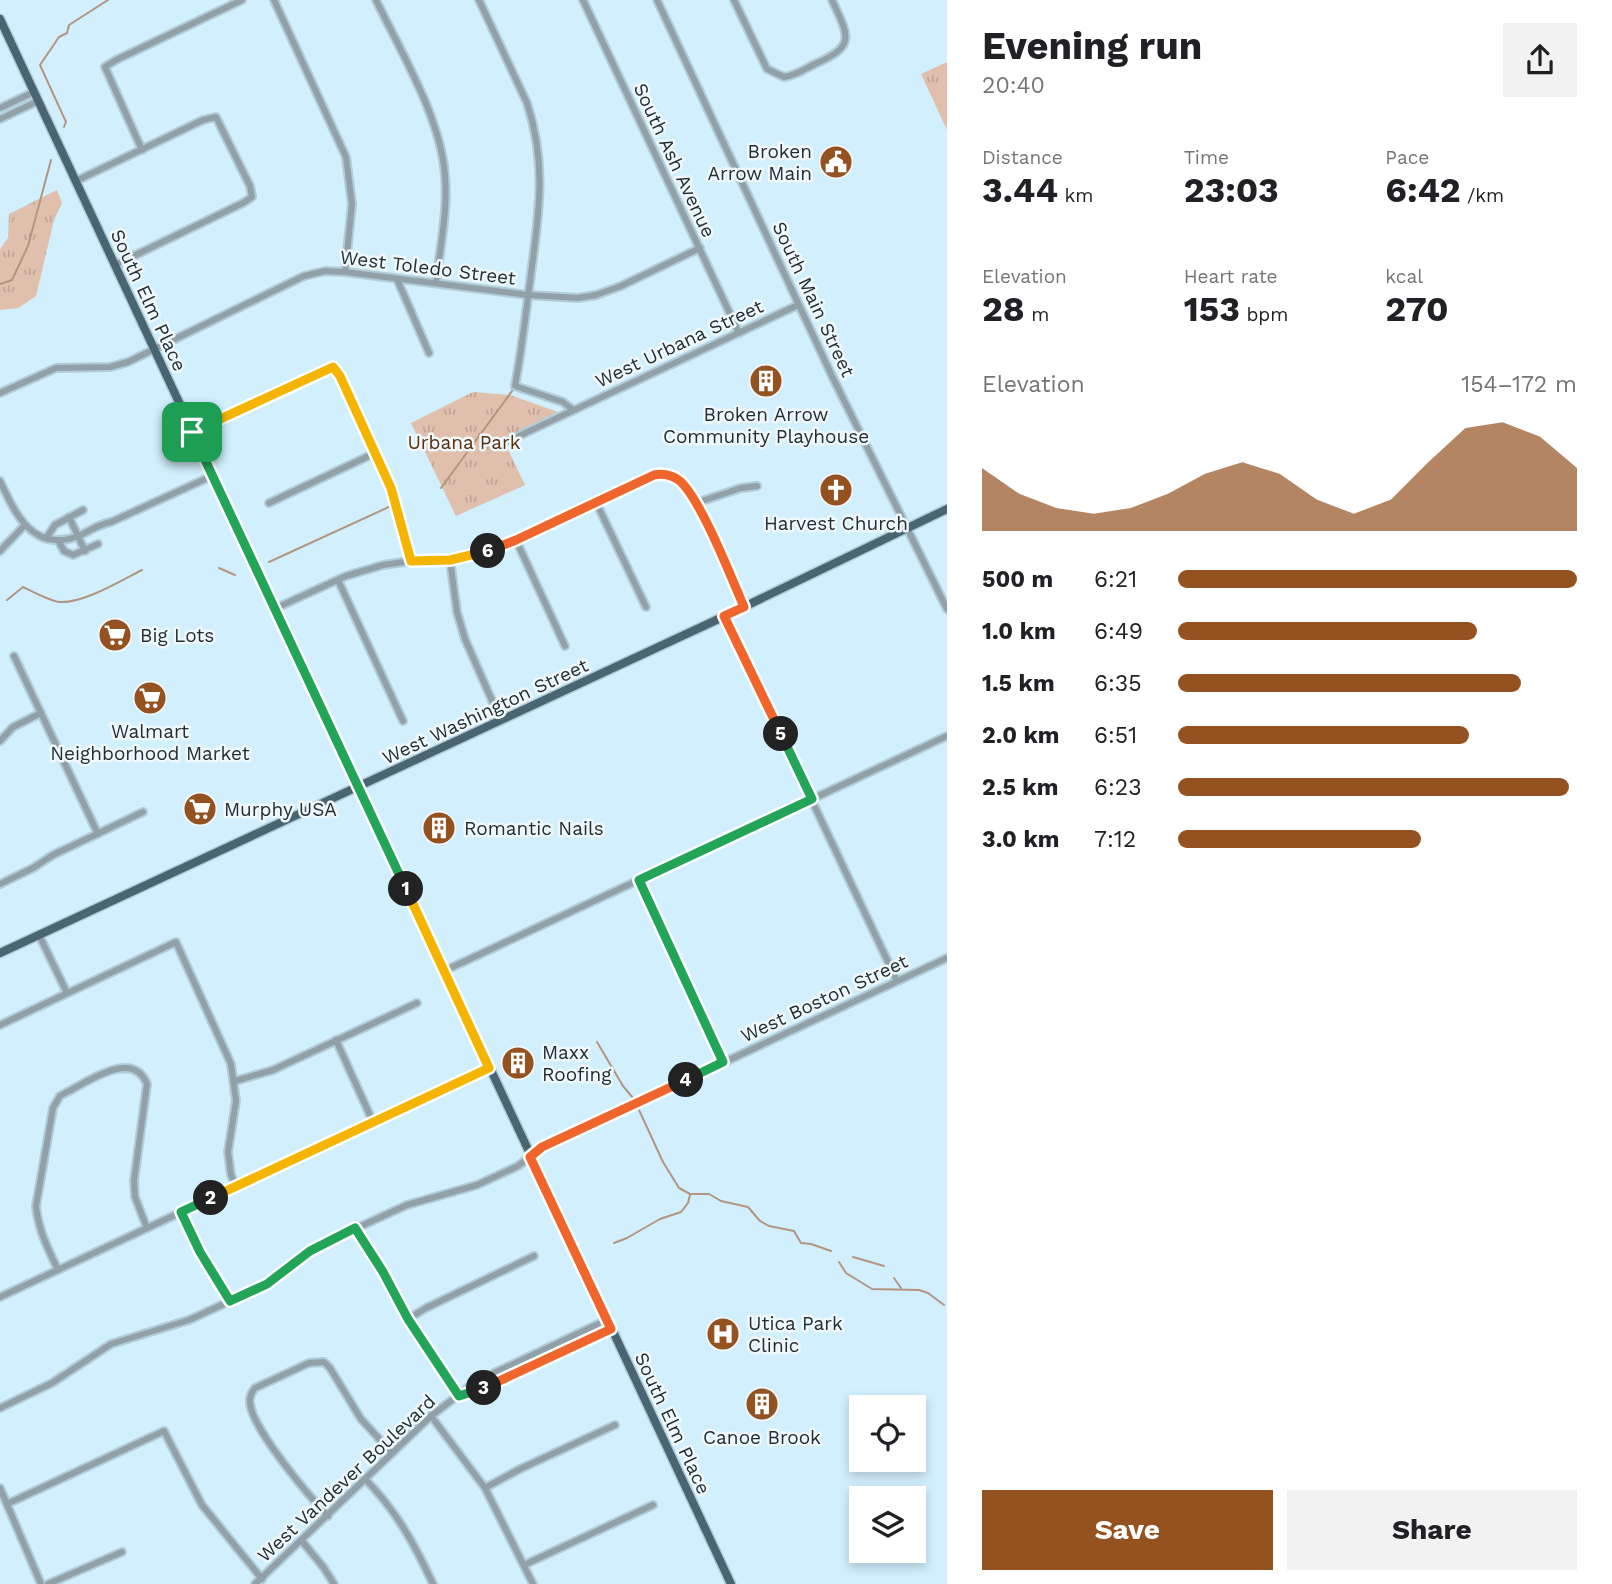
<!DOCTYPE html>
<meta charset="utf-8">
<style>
:root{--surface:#fff;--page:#f2f2f2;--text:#202124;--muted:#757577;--accent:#945220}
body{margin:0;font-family:"Work Sans",sans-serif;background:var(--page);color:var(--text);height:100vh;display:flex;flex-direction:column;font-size:26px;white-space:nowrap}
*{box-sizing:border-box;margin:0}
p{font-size:23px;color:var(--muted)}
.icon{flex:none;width:38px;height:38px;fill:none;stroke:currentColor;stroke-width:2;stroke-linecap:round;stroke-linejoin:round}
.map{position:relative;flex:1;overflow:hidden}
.drawer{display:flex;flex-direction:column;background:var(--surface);width:665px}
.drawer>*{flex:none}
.buttons{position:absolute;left:849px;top:1395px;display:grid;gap:14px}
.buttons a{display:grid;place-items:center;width:77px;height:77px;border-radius:0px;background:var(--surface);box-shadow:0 4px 10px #0003;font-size:35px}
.pin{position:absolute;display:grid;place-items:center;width:60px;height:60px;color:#fff;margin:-30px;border-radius:14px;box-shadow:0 4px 10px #0006}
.km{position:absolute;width:35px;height:35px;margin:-18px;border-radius:50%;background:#222;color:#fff;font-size:19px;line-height:35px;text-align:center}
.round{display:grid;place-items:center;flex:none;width:74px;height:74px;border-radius:0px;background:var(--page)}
.overview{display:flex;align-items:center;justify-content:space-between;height:119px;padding:0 35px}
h1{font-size:38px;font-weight:700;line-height:52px}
.metrics{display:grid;grid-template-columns:repeat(3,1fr);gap:10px;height:119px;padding:7px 35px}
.metrics div{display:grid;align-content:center}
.metrics b{font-size:35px;font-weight:700}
.metrics small{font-size:19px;font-weight:400}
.metrics p{font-size:19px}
.chart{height:196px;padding:14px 35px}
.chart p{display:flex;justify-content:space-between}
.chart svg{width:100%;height:126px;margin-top:7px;fill:var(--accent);opacity:.7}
.action{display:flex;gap:14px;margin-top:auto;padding:14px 35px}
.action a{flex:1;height:80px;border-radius:0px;background:var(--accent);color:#fff;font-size:28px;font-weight:700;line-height:80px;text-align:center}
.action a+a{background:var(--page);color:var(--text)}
ul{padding:0 35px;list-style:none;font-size:23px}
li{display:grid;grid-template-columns:112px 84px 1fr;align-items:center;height:52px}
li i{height:18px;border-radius:9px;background:var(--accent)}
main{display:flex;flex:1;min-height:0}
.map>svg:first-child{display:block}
.park{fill:url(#park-tufts)}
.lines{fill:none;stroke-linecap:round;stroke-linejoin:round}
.stream{stroke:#b49581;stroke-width:2}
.minor-casing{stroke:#b1ccd8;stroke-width:10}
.major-casing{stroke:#b1ccd8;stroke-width:11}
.minor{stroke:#92a1a8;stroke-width:6}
.major{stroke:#4a6572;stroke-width:8}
.split-1-casing{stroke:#fff;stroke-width:14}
.split-2-casing{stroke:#fff;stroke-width:14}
.split-3-casing{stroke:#fff;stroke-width:14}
.split-4-casing{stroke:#fff;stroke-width:14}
.split-5-casing{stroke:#fff;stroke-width:14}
.split-6-casing{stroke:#fff;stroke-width:14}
.split-7-casing{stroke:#fff;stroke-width:14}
.split-1{stroke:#22a559;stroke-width:9}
.split-2{stroke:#f5b400;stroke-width:9}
.split-3{stroke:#22a559;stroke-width:9}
.split-4{stroke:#f0652b;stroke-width:9}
.split-5{stroke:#22a559;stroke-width:9}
.split-6{stroke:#f0652b;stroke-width:9}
.split-7{stroke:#f5b400;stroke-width:9}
.labels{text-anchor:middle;stroke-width:5;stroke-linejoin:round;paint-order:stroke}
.poi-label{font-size:19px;fill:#212f35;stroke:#f1f8fb;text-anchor:start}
.street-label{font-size:19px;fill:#212f35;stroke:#f1f8fb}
.park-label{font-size:19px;fill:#582e0d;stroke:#f1f8fb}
</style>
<main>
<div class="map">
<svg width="947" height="1584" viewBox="0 0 947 1584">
<defs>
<pattern id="park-tufts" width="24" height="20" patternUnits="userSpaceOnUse" patternTransform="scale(1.75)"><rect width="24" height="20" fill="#e0c0ac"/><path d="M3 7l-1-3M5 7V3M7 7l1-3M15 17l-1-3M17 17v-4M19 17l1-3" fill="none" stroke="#c0a595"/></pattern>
</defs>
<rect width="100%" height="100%" fill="#d1effc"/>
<!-- park -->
<g class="park">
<polygon points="947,62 947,130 921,74"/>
<polygon points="57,190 62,203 54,220 36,296 18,308 0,310 0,249 8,238 9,214"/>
<polygon points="473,392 510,395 558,412 503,439 525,485 456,516 411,423"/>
</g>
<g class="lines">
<!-- stream -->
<g class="stream">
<polyline points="64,127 66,122 40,65 59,37 67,33 69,25 108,0"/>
<polyline points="0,284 12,280 28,246 51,160"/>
<polyline points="479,434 505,445 508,442"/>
<polyline points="441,488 515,387"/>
<polyline points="269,562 391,506"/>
<polyline points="219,568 235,575"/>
<path d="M7 600 23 587C33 592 48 600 59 602 83 604 122 580 142 570"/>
<polyline points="597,1042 623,1086 633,1098"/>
<polyline points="639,1110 663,1162 679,1188 690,1194 709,1194 721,1201 748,1207 760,1221 769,1226 794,1231 801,1243 811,1244 831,1251"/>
<polyline points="614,1243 627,1238 660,1219 681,1212 688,1203 690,1195"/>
<polyline points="853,1257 884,1266"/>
<polyline points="839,1262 846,1273 872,1289 919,1290 928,1293 944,1305"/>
<polyline points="894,1278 901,1288"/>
</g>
<defs>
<g id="minor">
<polyline points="274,0 346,157 352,204 345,272"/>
<path d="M376 0C401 52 441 118 445 176 448 211 440 248 436 283"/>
<path d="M479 0 527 103C547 163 539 213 531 274 526 311 522 349 515 386L563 402 573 410"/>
<polyline points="583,0 739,333"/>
<polyline points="657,0 832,376 947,609"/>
<path d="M734 0 767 69 784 77C795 76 805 69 815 64 856 46 849 37 832 0"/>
<polyline points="0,108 34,92"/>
<polyline points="0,119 38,101"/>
<polyline points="142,150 105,67 116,60 242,0"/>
<polyline points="76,181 203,120 216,117 250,186 252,197 243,203 115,265"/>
<polyline points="397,279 429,353"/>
<polyline points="0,393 56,368 110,367 128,362 304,276 325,271 345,272 528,295 578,298 596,295 621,286 700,248"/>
<polyline points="192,432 333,367 340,375 391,488 411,561"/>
<polyline points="508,441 798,305"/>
<path d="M0 481C15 513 32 552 76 537 89 532 96 525 111 522L212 476"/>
<polyline points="596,502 646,607"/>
<polyline points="269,503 375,453"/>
<polyline points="696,503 741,488 757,486"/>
<polyline points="69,517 85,551"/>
<polyline points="47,537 55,525 83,510"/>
<polyline points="58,540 64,551 73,555 98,544"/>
<polyline points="516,540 565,646"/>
<polyline points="0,551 24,526"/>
<polyline points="450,560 457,612 465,639 501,721"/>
<polyline points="338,580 403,721"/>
<path d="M274 609 346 576 383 565 411 561 450 560 493 550 648 477C657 474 666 473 675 478 698 491 731 579 744 607"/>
<polyline points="725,616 897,981"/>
<polyline points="14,656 98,834"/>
<polyline points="0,741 13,727 41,713"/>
<polyline points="639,880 723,1062"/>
<polyline points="0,884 33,868 53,855 143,812"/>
<polyline points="39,935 67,993"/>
<polyline points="444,971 947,736"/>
<polyline points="0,1025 176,942 231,1064 236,1101 228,1152 231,1175 236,1186"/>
<polyline points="336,1040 373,1122"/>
<polyline points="235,1081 273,1070 417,1003"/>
<polyline points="181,1212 200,1252 230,1301"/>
<polyline points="355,1228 383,1272 408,1319 459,1397"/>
<path d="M58 1270C48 1249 38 1229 36 1206L53 1108 60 1096 67 1092C89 1081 133 1049 147 1084L134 1181 135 1197 147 1228"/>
<polyline points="0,1297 489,1068"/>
<polyline points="408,1319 426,1308 534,1256"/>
<polyline points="464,1395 611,1329"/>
<polyline points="0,1408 52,1383 111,1344 189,1320 267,1284 322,1244 407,1205 477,1185 518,1166 543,1147 947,958"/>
<polyline points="431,1416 485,1488 533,1584"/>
<path d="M365 1479C396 1510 415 1545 433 1584"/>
<polyline points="0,1488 41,1584"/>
<polyline points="485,1488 520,1469 615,1425"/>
<polyline points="7,1504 164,1431 202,1505 262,1579"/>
<path d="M328 1516C309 1496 252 1429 250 1403 249 1397 251 1393 255 1388L309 1363 324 1362 330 1368 361 1419 392 1453"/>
<polyline points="302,1541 324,1568 334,1584"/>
<polyline points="524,1565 653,1505"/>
<polyline points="48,1584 122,1552"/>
<polyline points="255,1584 431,1416 477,1381 607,1320"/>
</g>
<g id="major">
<polyline points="0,19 731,1584"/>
<polyline points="0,953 725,616 947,509"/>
</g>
</defs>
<!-- minor casing -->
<use href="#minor" class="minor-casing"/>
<!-- major casing -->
<use href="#major" class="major-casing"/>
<!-- minor -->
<use href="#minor" class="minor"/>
<!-- major -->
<use href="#major" class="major"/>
</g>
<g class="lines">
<defs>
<polyline id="split-1" points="192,432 406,889"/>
<polyline id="split-2" points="211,1198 489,1068 406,889"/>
<polyline id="split-3" points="211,1198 181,1212 200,1252 230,1301 267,1284 310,1251 355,1228 383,1272 408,1319 459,1396 484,1388"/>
<polyline id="split-4" points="484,1388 611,1329 530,1157 542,1147 686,1080"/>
<polyline id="split-5" points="686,1080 723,1062 639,880 812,799 781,734"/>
<path id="split-6" d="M488 551 516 540 654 475C664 473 672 475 680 481 701 500 731 577 744 607L724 616 781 734"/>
<polyline id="split-7" points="192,432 333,367 340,376 391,488 411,561 450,560 488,551"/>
</defs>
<!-- split-1 casing -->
<use href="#split-1" class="split-1-casing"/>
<!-- split-2 casing -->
<use href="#split-2" class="split-2-casing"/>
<!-- split-3 casing -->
<use href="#split-3" class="split-3-casing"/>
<!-- split-4 casing -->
<use href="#split-4" class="split-4-casing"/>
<!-- split-5 casing -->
<use href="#split-5" class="split-5-casing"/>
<!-- split-6 casing -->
<use href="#split-6" class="split-6-casing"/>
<!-- split-7 casing -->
<use href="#split-7" class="split-7-casing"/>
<!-- split-1 -->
<use href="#split-1" class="split-1"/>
<!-- split-2 -->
<use href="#split-2" class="split-2"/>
<!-- split-3 -->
<use href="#split-3" class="split-3"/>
<!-- split-4 -->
<use href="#split-4" class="split-4"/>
<!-- split-5 -->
<use href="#split-5" class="split-5"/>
<!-- split-6 -->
<use href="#split-6" class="split-6"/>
<!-- split-7 -->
<use href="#split-7" class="split-7"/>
</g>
<!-- icons -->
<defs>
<symbol id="civic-disc" viewBox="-11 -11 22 22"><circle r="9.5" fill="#945220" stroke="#f1f8fb"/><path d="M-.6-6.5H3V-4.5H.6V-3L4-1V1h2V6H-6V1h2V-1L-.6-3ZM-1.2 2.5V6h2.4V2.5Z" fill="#fff"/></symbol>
<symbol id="building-disc" viewBox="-11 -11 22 22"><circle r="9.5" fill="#945220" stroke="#f1f8fb"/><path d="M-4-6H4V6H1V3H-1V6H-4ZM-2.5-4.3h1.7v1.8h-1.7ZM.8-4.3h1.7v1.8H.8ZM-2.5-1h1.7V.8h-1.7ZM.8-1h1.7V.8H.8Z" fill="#fff"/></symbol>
<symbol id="church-disc" viewBox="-11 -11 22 22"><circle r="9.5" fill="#945220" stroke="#f1f8fb"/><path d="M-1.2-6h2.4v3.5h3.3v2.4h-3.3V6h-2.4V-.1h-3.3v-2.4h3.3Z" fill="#fff"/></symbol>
<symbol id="supermarket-disc" viewBox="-11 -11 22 22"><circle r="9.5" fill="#945220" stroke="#f1f8fb"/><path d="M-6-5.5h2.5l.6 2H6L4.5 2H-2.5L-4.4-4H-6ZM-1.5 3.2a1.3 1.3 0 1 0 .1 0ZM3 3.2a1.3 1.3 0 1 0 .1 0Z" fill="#fff"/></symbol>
<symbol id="hospital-disc" viewBox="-11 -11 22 22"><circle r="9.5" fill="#945220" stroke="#f1f8fb"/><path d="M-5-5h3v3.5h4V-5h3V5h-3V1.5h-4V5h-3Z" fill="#fff"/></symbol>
</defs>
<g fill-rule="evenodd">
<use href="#civic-disc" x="817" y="143" width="38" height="38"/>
<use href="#building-disc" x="747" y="362" width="38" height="38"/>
<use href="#church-disc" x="817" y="471" width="38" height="38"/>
<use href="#supermarket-disc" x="96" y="616" width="38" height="38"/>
<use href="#supermarket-disc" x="131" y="679" width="38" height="38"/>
<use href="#supermarket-disc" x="181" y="790" width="38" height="38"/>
<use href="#building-disc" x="420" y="809" width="38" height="38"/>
<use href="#building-disc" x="499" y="1044" width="38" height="38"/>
<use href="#hospital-disc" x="704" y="1315" width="38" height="38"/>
<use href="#building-disc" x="743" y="1385" width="38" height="38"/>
</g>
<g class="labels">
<!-- poi labels -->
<g class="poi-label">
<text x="812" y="158" text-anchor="end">Broken<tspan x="812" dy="22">Arrow Main</tspan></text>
<text x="766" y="421" text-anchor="middle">Broken Arrow<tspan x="766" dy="22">Community Playhouse</tspan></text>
<text x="836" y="530" text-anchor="middle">Harvest Church</text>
<text x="140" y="642">Big Lots</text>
<text x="150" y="738" text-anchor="middle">Walmart<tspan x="150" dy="22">Neighborhood Market</tspan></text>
<text x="224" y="816">Murphy USA</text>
<text x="464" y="835">Romantic Nails</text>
<text x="542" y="1059">Maxx<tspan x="542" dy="22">Roofing</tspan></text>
<text x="748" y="1330">Utica Park<tspan x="748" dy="22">Clinic</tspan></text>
<text x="762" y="1444" text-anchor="middle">Canoe Brook</text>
</g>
<!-- street labels -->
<g class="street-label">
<text transform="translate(675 160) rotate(65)" y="7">South Ash Avenue</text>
<text transform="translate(428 267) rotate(7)" y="7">West Toledo Street</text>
<text transform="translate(814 299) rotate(65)" y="7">South Main Street</text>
<text transform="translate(149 300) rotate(65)" y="7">South Elm Place</text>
<text transform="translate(679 343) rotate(-25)" y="7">West Urbana Street</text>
<text transform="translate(485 711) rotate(-25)" y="7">West Washington Street</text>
<text transform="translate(824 998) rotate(-25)" y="7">West Boston Street</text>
<text transform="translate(673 1423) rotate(65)" y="7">South Elm Place</text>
<text transform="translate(346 1478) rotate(-43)" y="7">West Vandever Boulevard</text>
</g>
<!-- park labels -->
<g class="park-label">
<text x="464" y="449">Urbana Park</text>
</g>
</g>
</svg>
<div class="buttons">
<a><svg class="icon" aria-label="locate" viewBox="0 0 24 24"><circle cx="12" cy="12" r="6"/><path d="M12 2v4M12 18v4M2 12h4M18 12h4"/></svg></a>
<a><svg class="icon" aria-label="layers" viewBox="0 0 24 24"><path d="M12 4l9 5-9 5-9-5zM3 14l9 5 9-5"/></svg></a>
</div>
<div class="pin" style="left:192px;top:432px;background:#1e9e55"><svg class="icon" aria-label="arrive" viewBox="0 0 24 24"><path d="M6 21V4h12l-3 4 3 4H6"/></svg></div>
<b class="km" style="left:406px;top:889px">1</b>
<b class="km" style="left:211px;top:1198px">2</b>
<b class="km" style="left:484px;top:1388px">3</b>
<b class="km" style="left:686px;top:1080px">4</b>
<b class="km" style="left:781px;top:734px">5</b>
<b class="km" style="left:488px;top:551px">6</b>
</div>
<section class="drawer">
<div class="overview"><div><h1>Evening run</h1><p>20:40</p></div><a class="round"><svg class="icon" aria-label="share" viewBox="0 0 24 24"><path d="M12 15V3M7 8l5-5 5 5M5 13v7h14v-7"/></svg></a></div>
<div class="metrics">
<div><p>Distance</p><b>3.44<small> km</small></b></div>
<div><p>Time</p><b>23:03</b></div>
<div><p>Pace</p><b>6:42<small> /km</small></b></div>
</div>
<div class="metrics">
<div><p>Elevation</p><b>28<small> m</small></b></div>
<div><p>Heart rate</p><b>153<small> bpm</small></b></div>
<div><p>kcal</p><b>270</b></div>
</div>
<div class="chart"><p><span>Elevation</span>154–172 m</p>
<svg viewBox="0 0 160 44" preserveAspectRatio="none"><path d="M0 44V22L10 31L20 36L30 38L40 36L50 31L60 24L70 20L80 24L90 33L100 38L110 33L120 20L130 8L140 6L150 11L160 22V44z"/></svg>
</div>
<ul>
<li><b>500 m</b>6:21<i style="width:100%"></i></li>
<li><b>1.0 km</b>6:49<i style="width:75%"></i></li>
<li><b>1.5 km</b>6:35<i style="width:86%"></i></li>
<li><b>2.0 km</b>6:51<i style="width:73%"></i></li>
<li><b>2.5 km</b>6:23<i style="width:98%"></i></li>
<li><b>3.0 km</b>7:12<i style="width:61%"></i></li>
</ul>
<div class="action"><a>Save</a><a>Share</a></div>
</section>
</main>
